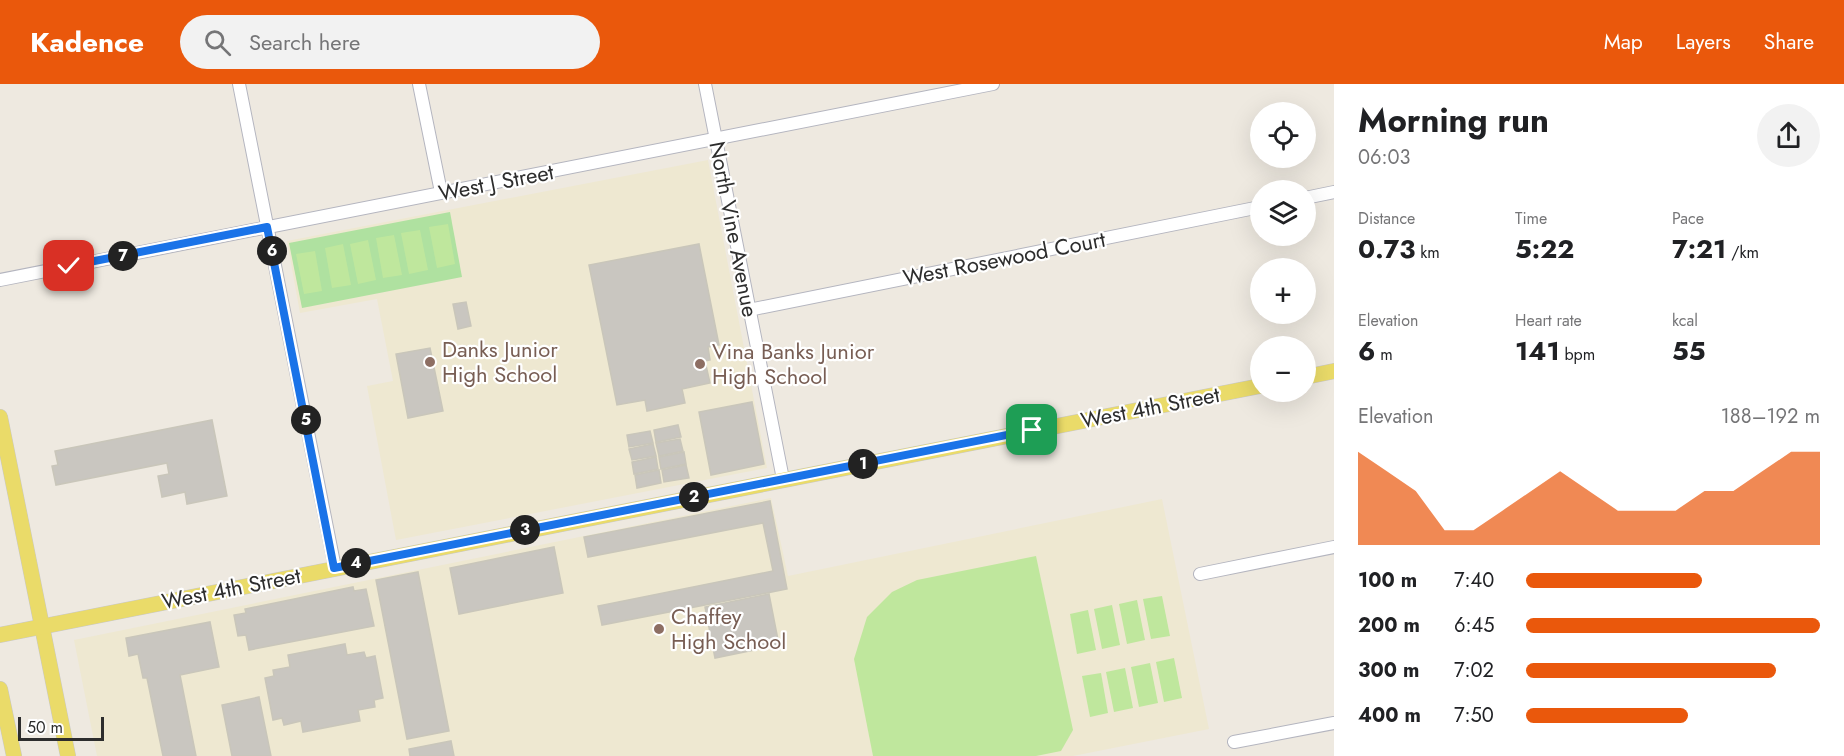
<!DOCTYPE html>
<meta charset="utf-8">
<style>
:root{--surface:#fff;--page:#f2f2f2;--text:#202124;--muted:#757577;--accent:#ea580c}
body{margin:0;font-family:Jost,sans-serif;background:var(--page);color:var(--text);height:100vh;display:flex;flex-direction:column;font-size:22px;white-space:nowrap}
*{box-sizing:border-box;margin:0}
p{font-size:20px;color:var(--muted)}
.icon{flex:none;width:33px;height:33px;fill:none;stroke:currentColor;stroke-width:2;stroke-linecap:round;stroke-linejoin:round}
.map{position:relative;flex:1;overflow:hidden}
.panel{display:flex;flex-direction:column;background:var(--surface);width:510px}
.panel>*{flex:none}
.controls{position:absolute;left:1250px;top:18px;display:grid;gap:12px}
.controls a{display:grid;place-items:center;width:66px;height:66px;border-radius:50%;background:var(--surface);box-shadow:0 6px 24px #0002;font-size:30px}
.scale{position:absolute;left:18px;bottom:15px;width:86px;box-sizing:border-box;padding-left:6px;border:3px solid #2d2d2d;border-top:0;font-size:16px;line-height:21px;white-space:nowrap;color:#2d2d2d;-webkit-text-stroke:4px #fff;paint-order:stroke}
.pin{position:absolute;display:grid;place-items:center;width:51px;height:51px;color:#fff;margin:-26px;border-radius:12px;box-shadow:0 3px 9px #0006}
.km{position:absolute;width:30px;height:30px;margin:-15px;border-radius:50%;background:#222;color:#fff;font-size:16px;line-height:30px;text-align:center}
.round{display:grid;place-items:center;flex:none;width:63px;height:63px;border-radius:32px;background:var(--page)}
.head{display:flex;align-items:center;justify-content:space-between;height:102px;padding:0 24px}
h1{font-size:33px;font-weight:700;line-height:45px}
.metrics{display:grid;grid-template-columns:repeat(3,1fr);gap:9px;height:102px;padding:6px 24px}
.metrics div{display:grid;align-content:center}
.metrics b{font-size:26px;font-weight:700}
.metrics small{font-size:16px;font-weight:400}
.metrics p{font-size:16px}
.chart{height:168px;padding:12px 24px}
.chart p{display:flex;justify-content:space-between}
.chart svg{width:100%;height:108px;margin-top:6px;fill:var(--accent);opacity:.7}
ul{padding:0 24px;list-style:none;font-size:20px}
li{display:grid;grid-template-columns:96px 72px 1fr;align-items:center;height:45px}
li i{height:15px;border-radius:8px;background:var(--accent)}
header{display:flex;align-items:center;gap:36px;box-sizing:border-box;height:84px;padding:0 30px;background:var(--accent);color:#fff}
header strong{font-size:28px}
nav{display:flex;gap:33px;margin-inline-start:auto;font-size:21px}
.search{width:420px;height:54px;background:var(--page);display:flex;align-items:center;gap:15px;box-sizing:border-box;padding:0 21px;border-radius:33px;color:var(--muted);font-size:22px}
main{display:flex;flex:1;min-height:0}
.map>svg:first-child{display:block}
.education{fill:#eee8d1}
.green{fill:#afe1a0}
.pitch{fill:#bfe79d}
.building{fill:#c9c6c0;stroke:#c9c6ba;stroke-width:1.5}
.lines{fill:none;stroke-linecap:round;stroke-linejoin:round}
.minor-casing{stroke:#b4b5bf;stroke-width:14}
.major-casing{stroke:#c8c8c8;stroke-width:16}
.minor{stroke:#fff;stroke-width:12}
.major{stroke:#eadb69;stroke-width:15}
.route-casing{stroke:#fff;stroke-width:12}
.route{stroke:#1a73e8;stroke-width:8}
.education-dot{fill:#8d6e63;stroke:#fff;stroke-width:2}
.labels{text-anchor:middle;stroke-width:4.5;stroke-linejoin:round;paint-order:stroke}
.street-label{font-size:22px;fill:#2d2d2d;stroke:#fff}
.education-label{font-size:22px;fill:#785e54;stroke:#fff;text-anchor:start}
</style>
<header>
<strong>Kadence</strong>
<div class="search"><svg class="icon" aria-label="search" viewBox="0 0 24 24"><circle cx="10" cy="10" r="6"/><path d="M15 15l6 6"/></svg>Search here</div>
<nav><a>Map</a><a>Layers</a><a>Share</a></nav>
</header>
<main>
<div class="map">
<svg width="1334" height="672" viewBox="0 0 1334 672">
<rect width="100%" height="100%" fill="#eee9e0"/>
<!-- education -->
<g class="education">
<polygon points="708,76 767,384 396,456 367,302 393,297 377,215 300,229 287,157"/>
<polygon points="771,414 788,492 1162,415 1209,645 1073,672 97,672 74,556"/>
</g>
<!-- green -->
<polygon class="green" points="450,128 462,193 302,224 289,159"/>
<!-- pitch -->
<g class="pitch">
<polygon points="448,140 455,180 437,184 429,143"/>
<polygon points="420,146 428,186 409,190 401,149"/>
<polygon points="394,151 402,191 383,194 376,154"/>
<polygon points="368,156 376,196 358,200 350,160"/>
<polygon points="343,160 351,201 332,204 325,164"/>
<polygon points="315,167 322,207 304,210 296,170"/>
<polygon points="1036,472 1073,646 1061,667 1036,672 873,672 854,575 867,533 892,508 917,496"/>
<polygon points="1162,512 1170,552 1151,555 1143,515"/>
<polygon points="1137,516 1145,556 1127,560 1119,520"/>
<polygon points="1112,521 1120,561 1102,565 1094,525"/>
<polygon points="1088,526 1096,566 1077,570 1070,530"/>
<polygon points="1174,574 1182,614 1164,618 1156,578"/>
<polygon points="1150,579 1158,619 1139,623 1131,583"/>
<polygon points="1125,584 1133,624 1114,628 1106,588"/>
<polygon points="1101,589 1108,629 1090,633 1082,592"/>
</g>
<!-- building -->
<g class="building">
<polygon points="699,160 719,261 708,263 710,276 705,277 710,299 682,305 685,319 647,327 645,316 617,321 589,181"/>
<polygon points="466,218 471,242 458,245 453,220"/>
<polygon points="430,264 443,327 408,334 396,270"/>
<polygon points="752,318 764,380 711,391 699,328"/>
<polygon points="212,336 227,412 187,420 185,408 162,413 158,392 169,390 167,379 56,401 52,382 58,381 55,367"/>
<polygon points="678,341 681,353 656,358 654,346"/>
<polygon points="650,347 653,359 629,363 627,351"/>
<polygon points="680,355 683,367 659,372 656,359"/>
<polygon points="653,360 656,372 632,376 629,365"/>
<polygon points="684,368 686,380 661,385 659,373"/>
<polygon points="656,373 658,385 634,390 632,378"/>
<polygon points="686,381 689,394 664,398 662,386"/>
<polygon points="659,386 661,399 637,404 635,391"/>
<polygon points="770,417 787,505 602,541 598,522 773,487 763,439 588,473 584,453"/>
<polygon points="554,463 563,509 459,530 450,484"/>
<polygon points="418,488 449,647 407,655 376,496"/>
<polygon points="353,503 354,507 366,505 374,542 249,566 246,551 238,552 234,531 246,529 245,525"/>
<polygon points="769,510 779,561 715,574 705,523"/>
<polygon points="210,538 219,583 180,591 196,672 163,672 147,594 143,594 138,570 129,572 126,554"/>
<polygon points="345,560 347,571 364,568 366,574 375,572 383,614 374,616 375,623 358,626 360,637 303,648 301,637 284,641 282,634 273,636 265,594 274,592 273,586 290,583 288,571"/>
<polygon points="259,613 271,672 232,672 222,621"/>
<polygon points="451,657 454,672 410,672 409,665"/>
</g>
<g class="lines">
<defs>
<g id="minor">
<polyline points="239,0 335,484"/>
<polyline points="419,0 441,108"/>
<polyline points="705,0 783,395"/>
<polyline points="1305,114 1334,108"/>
<polyline points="0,196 993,0"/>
<polyline points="749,226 1260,123"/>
<polyline points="1200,490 1334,463"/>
<polyline points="1234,658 1334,639"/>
</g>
<g id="major">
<polyline points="1305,293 1334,287"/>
<polyline points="0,333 68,672"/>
<polyline points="0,551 1260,302"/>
<polyline points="0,605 14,672"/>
</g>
</defs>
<!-- minor casing -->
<use href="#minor" class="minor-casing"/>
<!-- major casing -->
<use href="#major" class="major-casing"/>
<!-- minor -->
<use href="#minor" class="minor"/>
<!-- major -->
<use href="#major" class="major"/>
</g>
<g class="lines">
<defs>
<polyline id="route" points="69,182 267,143 334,484 1032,346"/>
</defs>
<!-- route casing -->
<use href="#route" class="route-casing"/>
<!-- route -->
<use href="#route" class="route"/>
</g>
<!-- markers -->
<g class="education-dot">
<circle cx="430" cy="278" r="6"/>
<circle cx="700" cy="280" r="6"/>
<circle cx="659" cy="545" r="6"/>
</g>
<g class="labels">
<!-- street labels -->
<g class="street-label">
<text transform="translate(496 98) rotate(-11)" y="8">West J Street</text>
<text transform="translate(734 145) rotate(79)" y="8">North Vine Avenue</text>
<text transform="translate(1004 174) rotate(-11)" y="8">West Rosewood Court</text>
<text transform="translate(1150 323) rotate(-11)" y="8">West 4th Street</text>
<text transform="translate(231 504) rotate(-11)" y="8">West 4th Street</text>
</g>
<!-- education labels -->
<g class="education-label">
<text x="442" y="273">Danks Junior<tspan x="442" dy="25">High School</tspan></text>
<text x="712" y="275">Vina Banks Junior<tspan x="712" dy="25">High School</tspan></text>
<text x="671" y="540">Chaffey<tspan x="671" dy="25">High School</tspan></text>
</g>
</g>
</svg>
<div class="controls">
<a><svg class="icon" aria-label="locate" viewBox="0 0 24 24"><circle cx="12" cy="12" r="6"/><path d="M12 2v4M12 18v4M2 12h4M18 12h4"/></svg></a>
<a><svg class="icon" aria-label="layers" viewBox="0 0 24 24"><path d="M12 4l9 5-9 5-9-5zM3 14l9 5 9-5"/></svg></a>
<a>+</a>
<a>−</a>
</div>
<div class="scale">50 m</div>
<div class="pin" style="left:1032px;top:346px;background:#1e9e55"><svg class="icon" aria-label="arrive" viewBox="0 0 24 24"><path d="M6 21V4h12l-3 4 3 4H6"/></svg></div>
<div class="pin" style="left:69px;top:182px;background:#d93025"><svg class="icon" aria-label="check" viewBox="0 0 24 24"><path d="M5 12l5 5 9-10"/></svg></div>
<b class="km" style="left:863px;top:380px">1</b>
<b class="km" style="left:694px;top:413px">2</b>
<b class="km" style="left:525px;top:446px">3</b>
<b class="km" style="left:356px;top:479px">4</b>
<b class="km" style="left:306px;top:336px">5</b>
<b class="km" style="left:272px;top:167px">6</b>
<b class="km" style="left:123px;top:172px">7</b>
</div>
<section class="panel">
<div class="head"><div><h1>Morning run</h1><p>06:03</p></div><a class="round"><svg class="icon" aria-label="share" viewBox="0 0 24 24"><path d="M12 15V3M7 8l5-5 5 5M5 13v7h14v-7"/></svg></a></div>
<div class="metrics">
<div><p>Distance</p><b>0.73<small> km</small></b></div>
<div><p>Time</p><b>5:22</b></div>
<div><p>Pace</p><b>7:21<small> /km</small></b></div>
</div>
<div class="metrics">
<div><p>Elevation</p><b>6<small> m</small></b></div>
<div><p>Heart rate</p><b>141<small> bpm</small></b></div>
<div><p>kcal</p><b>55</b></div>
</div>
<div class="chart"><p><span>Elevation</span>188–192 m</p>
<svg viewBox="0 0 160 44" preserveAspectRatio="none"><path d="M0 44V6L10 14L20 22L30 38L40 38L50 30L60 22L70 14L80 22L90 30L100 30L110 30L120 22L130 22L140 14L150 6L160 6V44z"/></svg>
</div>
<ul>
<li><b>100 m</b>7:40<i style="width:60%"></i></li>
<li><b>200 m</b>6:45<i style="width:100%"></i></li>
<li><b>300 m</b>7:02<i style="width:85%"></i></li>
<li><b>400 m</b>7:50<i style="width:55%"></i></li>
</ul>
</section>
</main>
